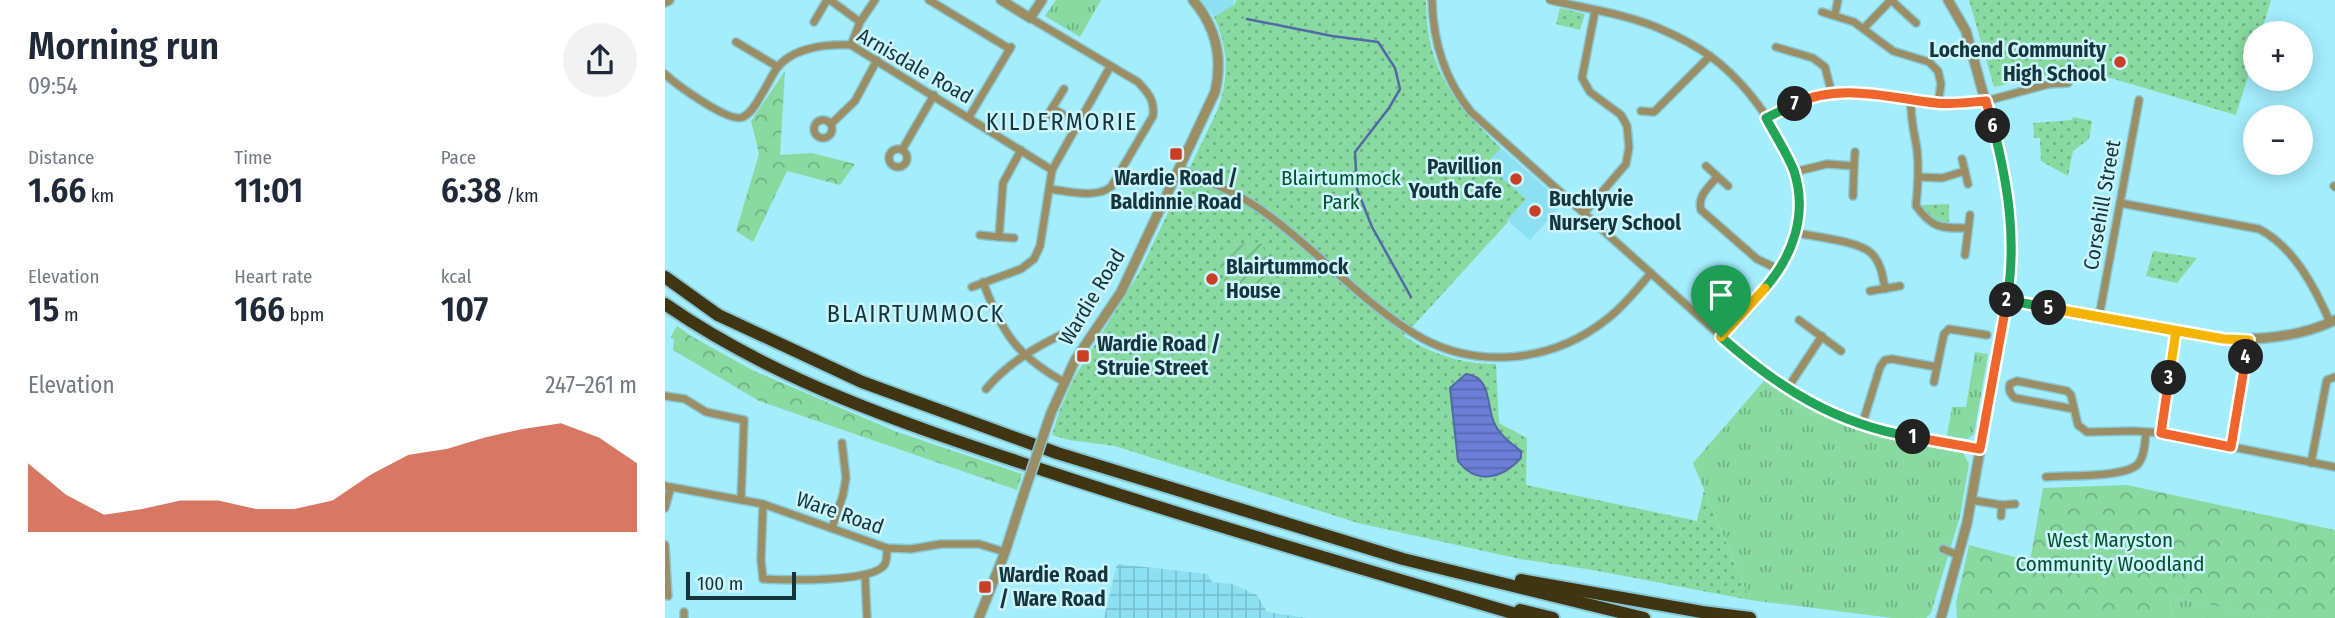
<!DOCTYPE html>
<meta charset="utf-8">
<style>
:root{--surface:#fff;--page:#f2f2f3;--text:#1f2937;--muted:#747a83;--accent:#c93e24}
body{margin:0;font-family:"Fira Sans Condensed",sans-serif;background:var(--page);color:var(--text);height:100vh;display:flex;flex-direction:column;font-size:26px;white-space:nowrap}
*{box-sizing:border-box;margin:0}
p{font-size:23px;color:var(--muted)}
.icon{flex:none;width:38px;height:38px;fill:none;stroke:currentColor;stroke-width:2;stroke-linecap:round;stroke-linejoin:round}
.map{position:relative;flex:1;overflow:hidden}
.drawer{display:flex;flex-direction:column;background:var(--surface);width:665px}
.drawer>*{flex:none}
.fabs{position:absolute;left:1578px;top:21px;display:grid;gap:14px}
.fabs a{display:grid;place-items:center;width:70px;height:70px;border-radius:50%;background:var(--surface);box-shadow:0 4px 18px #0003;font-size:35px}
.scale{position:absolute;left:21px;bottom:18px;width:110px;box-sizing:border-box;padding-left:7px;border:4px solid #16353b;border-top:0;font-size:19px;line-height:24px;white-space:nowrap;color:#16353b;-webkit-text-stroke:5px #cbf5ff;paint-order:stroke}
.pin{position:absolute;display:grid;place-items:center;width:60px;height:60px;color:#fff;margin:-72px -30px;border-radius:50% 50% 50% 0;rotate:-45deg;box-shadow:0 0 7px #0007}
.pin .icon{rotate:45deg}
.km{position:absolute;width:35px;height:35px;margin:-18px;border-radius:50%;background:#222;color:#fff;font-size:19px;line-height:35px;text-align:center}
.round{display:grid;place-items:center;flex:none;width:74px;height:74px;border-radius:37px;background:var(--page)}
.headline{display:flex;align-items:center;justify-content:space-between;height:119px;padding:0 28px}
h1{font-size:38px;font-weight:600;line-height:52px}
.stats{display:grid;grid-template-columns:repeat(3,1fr);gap:10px;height:119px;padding:7px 28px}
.stats div{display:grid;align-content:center}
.stats b{font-size:35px;font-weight:600}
.stats small{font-size:19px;font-weight:400}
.stats p{font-size:19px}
.chart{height:196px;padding:14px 28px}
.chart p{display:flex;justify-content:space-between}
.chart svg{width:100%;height:126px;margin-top:7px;fill:var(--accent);opacity:.7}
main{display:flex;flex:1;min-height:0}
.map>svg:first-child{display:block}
.built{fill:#8de0f2}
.industrial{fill:url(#industrial-grid)}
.grass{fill:url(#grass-tufts)}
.forest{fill:url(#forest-crowns)}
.park{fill:url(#park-dots)}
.garden{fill:url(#garden-furrows)}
.pitch{fill:#89daa1}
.water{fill:url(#water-rules);stroke:#5269a8;stroke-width:2}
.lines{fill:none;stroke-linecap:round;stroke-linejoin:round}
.stream{stroke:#5269a8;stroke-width:2.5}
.minor-casing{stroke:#88c8d6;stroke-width:10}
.tertiary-casing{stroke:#88c8d6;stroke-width:12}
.motorway-casing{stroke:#88c8d6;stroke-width:16}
.minor{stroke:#9b8e64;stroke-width:7}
.tertiary{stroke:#9b8e64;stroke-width:9}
.motorway{stroke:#3f3512;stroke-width:12}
.tertiary-bridge-casing{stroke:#88c8d6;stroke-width:12;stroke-linecap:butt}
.tertiary-bridge{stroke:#9b8e64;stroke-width:9}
.split-1-casing{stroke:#fff;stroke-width:14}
.split-2-casing{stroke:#fff;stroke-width:14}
.split-3-casing{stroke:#fff;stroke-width:14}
.split-4-casing{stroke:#fff;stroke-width:14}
.split-5-casing{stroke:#fff;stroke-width:14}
.split-6-casing{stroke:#fff;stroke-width:14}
.split-7-casing{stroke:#fff;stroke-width:14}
.split-8-casing{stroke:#fff;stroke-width:14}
.split-9-casing{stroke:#fff;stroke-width:14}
.split-1{stroke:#22a559;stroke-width:9}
.split-2{stroke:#f0652b;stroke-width:9}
.split-3{stroke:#f5b400;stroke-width:9}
.split-4{stroke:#f0652b;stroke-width:9}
.split-5{stroke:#f5b400;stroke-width:9}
.split-6{stroke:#22a559;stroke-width:9}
.split-7{stroke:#f0652b;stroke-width:9}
.split-8{stroke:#22a559;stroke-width:9}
.split-9{stroke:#f5b400;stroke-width:9}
.poi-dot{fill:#c93e24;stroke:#cbf5ff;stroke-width:2.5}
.labels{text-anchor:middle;stroke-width:5;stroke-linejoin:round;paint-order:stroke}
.poi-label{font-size:21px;font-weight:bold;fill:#16353b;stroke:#cbf5ff;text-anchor:start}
.street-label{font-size:21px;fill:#16353b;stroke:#cbf5ff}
.park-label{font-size:21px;fill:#035229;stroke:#cbf5ff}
.quarter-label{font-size:24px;letter-spacing:2px;fill:#16353b;stroke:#cbf5ff}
</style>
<main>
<section class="drawer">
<div class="headline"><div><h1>Morning run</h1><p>09:54</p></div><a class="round"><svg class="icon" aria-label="share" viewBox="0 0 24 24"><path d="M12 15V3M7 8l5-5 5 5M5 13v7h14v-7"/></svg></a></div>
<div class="stats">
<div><p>Distance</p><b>1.66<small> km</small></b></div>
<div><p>Time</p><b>11:01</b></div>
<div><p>Pace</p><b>6:38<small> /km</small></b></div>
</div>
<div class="stats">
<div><p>Elevation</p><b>15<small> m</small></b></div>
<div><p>Heart rate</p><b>166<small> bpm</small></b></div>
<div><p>kcal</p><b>107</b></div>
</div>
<div class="chart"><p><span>Elevation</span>247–261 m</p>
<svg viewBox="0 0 160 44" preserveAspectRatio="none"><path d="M0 44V20L10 31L20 38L30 36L40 33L50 33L60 36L70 36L80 33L90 24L100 17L110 15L120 11L130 8L140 6L150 11L160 20V44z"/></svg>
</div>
</section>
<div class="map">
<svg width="1670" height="618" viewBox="0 0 1670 618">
<defs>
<pattern id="industrial-grid" width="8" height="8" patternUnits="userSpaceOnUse" patternTransform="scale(1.75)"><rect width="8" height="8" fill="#8de0f2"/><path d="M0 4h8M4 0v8" fill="none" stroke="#79c1d0"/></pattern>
<pattern id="grass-tufts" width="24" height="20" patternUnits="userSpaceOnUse" patternTransform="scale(1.75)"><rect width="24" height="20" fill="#89daa1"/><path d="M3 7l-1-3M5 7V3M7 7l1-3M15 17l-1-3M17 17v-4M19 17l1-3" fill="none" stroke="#6fb284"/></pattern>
<pattern id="forest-crowns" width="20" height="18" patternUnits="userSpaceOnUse" patternTransform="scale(1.75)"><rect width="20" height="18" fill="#89daa1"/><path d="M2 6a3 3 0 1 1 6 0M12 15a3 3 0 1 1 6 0" fill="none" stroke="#6fb284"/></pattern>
<pattern id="park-dots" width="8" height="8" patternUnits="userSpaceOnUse" patternTransform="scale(1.75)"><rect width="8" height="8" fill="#89daa1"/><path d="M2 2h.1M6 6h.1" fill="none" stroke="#6fb284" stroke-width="1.8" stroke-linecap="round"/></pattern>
<pattern id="garden-furrows" width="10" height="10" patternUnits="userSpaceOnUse" patternTransform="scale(1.75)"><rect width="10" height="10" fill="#89daa1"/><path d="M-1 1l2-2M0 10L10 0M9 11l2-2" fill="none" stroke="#6fb284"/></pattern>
<pattern id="water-rules" width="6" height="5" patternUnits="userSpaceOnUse" patternTransform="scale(1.75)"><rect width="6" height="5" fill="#6c7fd6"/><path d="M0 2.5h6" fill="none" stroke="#5869af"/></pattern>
</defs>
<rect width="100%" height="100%" fill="#a4edfd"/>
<!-- built -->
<g class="built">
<polygon points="536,0 569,0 568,5 549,17"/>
<polygon points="836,148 898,203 865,240 842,220 860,199 821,164"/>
</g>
<!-- industrial -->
<polygon class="industrial" points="452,564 543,574 547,582 567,584 592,595 602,612 642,618 439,618"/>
<!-- grass -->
<g class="grass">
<polygon points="391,0 436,0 415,37 380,16"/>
<polygon points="1310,352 1323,354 1309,434 1303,439 1282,436 1287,407 1301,407"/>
<path d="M1099 381C1167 428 1219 439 1298 453L1304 464 1295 516 1266 613 1261 618H1227L1085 600 1028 463Z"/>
<polygon points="1505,597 1602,616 1603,618 1507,618"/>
</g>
<!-- forest -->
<g class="forest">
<polygon points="120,71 115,155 147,153 190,164 175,185 122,171 88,242 71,231 94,154 86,121"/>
<polygon points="12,326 26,336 87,370 232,432 357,474 352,490 94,401 8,350 9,339 5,338"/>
<polygon points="1462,485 1670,530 1670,618 1603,618 1602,616 1505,597 1507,618 1292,618 1291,603 1304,545 1365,561 1378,488"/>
</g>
<!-- park -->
<g class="park">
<path d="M571 0H761C761 69 789 103 836 148L821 164 861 199 842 220 843 222 739 336C766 354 798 364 831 364L834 423 862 438 861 485 1032 521 1039 490 1085 600 928 570 855 559 693 523 450 446 404 440 387 435 394 412 409 378 474 273 552 111C564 79 564 49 549 17L570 4Z"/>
<polygon points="1304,0 1606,0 1596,33 1591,33 1591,51 1571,115 1442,77 1391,73 1329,87"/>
<polygon points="895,8 920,14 915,30 891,24"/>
<polygon points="1408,117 1427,121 1424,139 1408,151 1403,176 1376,161 1375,138 1369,138 1368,123 1407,120"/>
<path d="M1284 204V222C1272 222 1261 216 1257 205Z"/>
<polygon points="1488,251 1532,258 1512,283 1481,276"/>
</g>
<!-- garden -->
<polygon class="garden" points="586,241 597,244 608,278 563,292 553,259 558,252"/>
<!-- pitch -->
<polygon class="pitch" points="821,174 843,195 831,208 809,188"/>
<!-- water -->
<path class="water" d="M801 374C827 377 821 404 829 423 834 434 846 444 856 451V458C838 478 812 486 793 461L785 388Z"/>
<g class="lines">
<!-- stream -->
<polyline class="stream" points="582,19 667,36 713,42 730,68 735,89 724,108 690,152 692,189 707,227 746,297"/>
<defs>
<g id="minor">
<polyline points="165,0 195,22"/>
<polyline points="264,0 345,49"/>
<path d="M767 0C768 42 779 79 806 112L1094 370C1121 388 1148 406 1178 418 1222 435 1269 441 1315 449"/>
<path d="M885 0C922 9 963 14 998 30 1014 37 1031 46 1045 56 1100 96 1156 187 1124 255 1111 283 1078 313 1056 337"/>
<polyline points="1157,12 1189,22 1228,51 1264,62 1273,71 1276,84 1273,104"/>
<polyline points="1170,14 1173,0"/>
<path d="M365 18 473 82C483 93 490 100 488 116L446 187C429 199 403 191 384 189"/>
<polyline points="149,22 162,0"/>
<polyline points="1199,28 1226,0 1251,23"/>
<polyline points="71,42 113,67"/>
<polyline points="186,45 195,22 210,0"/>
<polyline points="1111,47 1148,58 1160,67 1167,94"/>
<path d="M0 74C12 85 65 124 78 117 88 112 93 100 98 92 103 84 107 75 112 68 128 47 162 44 186 45L387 170"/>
<path d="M1246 99C1245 117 1249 132 1252 149 1254 168 1253 187 1251 206 1268 229 1276 228 1303 228"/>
<polyline points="387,108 413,123"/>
<polyline points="976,111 989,112 1045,56"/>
<polyline points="304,117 346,47"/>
<polyline points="381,118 399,89"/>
<polyline points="1101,118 1136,101 1167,94 1192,92 1286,104 1321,101 1384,84 1403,83"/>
<circle cx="158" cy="129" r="9"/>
<polyline points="166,124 190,101 212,60"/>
<circle cx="233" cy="158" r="9"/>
<polyline points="237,150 269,95"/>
<polyline points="1297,159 1303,184"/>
<polyline points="1041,166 1063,186"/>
<polyline points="1189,166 1190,152"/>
<path d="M514 168C543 182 574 193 599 212 651 249 694 299 748 333 809 371 887 363 942 319 959 306 972 289 986 273"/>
<polyline points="1129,172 1162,164 1189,166 1188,196"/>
<path d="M1052 177C1044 187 1032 196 1036 210L1092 259 1115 270"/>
<polyline points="1254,177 1277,178 1300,171"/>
<polyline points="1669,186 1670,187"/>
<path d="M1455 203 1594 229C1629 247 1650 288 1665 322"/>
<polyline points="919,213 961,164 964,147 962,126 956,115 925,92 917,78 930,11"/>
<path d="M1132 233C1150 237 1194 241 1206 253 1216 262 1218 277 1220 289"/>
<polyline points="315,235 334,237 338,183 356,150"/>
<polyline points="334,237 349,238"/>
<polyline points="1300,255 1305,215"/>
<path d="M318 282C337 333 352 356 399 382"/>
<polyline points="307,287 356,269 369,259 375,246 387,170 445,67"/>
<polyline points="1205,291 1235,286"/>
<polyline points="1434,317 1474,100"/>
<polyline points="1134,320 1176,351"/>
<polyline points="1269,382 1272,367"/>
<path d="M321 389C344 362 372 346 404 331"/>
<polyline points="1122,389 1157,336"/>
<polyline points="0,396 20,399 41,412 79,420 76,500"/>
<path d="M1409 409 1350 398C1345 394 1343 390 1345 384L1352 381 1402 391 1406 395 1413 425 1422 432 1469 431 1496 433 1670 467"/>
<polyline points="1197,425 1215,367 1220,360 1227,359 1272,367 1279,334 1284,329 1322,335"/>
<polyline points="1496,433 1511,331"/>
<polyline points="1565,447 1584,340"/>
<polyline points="1646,463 1661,384 1662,380 1670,377"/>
<path d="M1381 477C1400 475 1460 478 1473 464 1480 456 1480 441 1481 432"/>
<polyline points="0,486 98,504 222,548 246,549 276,544 314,544 340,552"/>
<polyline points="1306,500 1337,505 1350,504"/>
<path d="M98 504 96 560 98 579C119 580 210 583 220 564 222 560 222 552 222 548"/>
<polyline points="0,508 6,487"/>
<polyline points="1336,516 1337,505"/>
<polyline points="167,528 178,495 181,478 177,443"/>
<polyline points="0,545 3,596"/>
<polyline points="1278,549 1293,555"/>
<polyline points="200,575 202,618"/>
<polyline points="19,612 19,618"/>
</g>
<g id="tertiary">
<polyline points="336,0 365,18 377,0"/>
<polyline points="0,2 4,0"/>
<path d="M1342 300 1559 339C1597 340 1636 337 1670 320"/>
<path d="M386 413 410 360 456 292 550 92C558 58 551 27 528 0"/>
<polyline points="314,618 340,552 360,490"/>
<polyline points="1276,618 1302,523 1344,287 1347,245 1346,216 1339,170 1301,31 1283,0"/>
</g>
<g id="motorway">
<polyline points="0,277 53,315 197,382 392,453 738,559 979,618"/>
<path d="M0 304C112 382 243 425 372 468 535 522 699 569 864 618"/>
<polyline points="856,580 1037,612 1085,618"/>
<polyline points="855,610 888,618"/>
</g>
</defs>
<!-- minor casing -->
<use href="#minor" class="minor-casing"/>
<!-- tertiary casing -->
<use href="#tertiary" class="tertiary-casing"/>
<!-- motorway casing -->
<use href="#motorway" class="motorway-casing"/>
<!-- minor -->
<use href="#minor" class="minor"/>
<!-- tertiary -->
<use href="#tertiary" class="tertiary"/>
<!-- motorway -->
<use href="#motorway" class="motorway"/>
<defs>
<polyline id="tertiary-bridge" points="360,490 386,413"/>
</defs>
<!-- tertiary-bridge casing -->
<use href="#tertiary-bridge" class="tertiary-bridge-casing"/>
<!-- tertiary-bridge -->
<use href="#tertiary-bridge" class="tertiary-bridge"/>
</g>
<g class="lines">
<defs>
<path id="split-1" d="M1056 337C1114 388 1170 424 1248 437"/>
<polyline id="split-2" points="1248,437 1315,449 1342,300"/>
<polyline id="split-3" points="1342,300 1511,331 1504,378"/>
<polyline id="split-4" points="1504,378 1496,433 1566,447 1581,357"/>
<polyline id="split-5" points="1384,308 1559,339 1584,340 1581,357"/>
<path id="split-6" d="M1328 126C1343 184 1352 240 1342 300L1384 308"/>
<path id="split-7" d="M1130 104C1174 82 1225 98 1271 103 1288 105 1305 102 1321 101L1328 126"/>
<path id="split-8" d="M1100 288C1128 256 1143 214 1129 171 1122 153 1110 135 1101 118L1130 104"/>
<polyline id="split-9" points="1056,337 1100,288"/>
</defs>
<!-- split-1 casing -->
<use href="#split-1" class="split-1-casing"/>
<!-- split-2 casing -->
<use href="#split-2" class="split-2-casing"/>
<!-- split-3 casing -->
<use href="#split-3" class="split-3-casing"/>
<!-- split-4 casing -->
<use href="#split-4" class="split-4-casing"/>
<!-- split-5 casing -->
<use href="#split-5" class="split-5-casing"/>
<!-- split-6 casing -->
<use href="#split-6" class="split-6-casing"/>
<!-- split-7 casing -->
<use href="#split-7" class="split-7-casing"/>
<!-- split-8 casing -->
<use href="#split-8" class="split-8-casing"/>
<!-- split-9 casing -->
<use href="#split-9" class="split-9-casing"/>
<!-- split-1 -->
<use href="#split-1" class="split-1"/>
<!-- split-2 -->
<use href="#split-2" class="split-2"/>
<!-- split-3 -->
<use href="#split-3" class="split-3"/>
<!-- split-4 -->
<use href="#split-4" class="split-4"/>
<!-- split-5 -->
<use href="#split-5" class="split-5"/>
<!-- split-6 -->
<use href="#split-6" class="split-6"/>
<!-- split-7 -->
<use href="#split-7" class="split-7"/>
<!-- split-8 -->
<use href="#split-8" class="split-8"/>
<!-- split-9 -->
<use href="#split-9" class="split-9"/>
</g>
<!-- markers -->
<g class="poi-dot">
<circle cx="1455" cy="62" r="7"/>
<rect x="504" y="147" width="14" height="14" rx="3.5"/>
<circle cx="851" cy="179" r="7"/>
<circle cx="870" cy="211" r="7"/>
<circle cx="547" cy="279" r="7"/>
<rect x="411" y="349" width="14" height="14" rx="3.5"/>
<rect x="313" y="580" width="14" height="14" rx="3.5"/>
</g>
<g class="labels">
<!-- poi labels -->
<g class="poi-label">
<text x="1441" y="57" text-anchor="end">Lochend Community<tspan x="1441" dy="24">High School</tspan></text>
<text x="837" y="174" text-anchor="end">Pavillion<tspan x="837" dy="24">Youth Cafe</tspan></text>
<text x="511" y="185" text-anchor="middle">Wardie Road /<tspan x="511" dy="24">Baldinnie Road</tspan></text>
<text x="884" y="206">Buchlyvie<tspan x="884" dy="24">Nursery School</tspan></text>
<text x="561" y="274">Blairtummock<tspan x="561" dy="24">House</tspan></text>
<text x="432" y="351">Wardie Road /<tspan x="432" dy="24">Struie Street</tspan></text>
<text x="334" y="582">Wardie Road<tspan x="334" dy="24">/ Ware Road</tspan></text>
</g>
<!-- street labels -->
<g class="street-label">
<text transform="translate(250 66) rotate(30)" y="7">Arnisdale Road</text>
<text transform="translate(1437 205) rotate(-80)" y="7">Corsehill Street</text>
<text transform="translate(427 297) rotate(-59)" y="7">Wardie Road</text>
<text transform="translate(175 513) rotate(19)" y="7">Ware Road</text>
</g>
<!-- park labels -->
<g class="park-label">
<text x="676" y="185">Blairtummock<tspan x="676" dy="24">Park</tspan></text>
<text x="1445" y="547">West Maryston<tspan x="1445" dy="24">Community Woodland</tspan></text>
</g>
<!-- quarter labels -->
<g class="quarter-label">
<text x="397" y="130">KILDERMORIE</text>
<text x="251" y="322">BLAIRTUMMOCK</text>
</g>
</g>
</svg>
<div class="fabs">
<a>+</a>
<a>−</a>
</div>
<div class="scale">100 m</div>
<div class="pin" style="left:1056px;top:337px;background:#1e9e55"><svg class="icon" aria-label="arrive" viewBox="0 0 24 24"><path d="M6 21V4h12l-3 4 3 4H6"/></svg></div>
<b class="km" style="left:1248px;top:437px">1</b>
<b class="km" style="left:1342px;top:300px">2</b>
<b class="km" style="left:1504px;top:378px">3</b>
<b class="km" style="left:1581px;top:357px">4</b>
<b class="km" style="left:1384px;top:308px">5</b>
<b class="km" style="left:1328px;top:126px">6</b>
<b class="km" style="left:1130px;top:104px">7</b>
</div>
</main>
